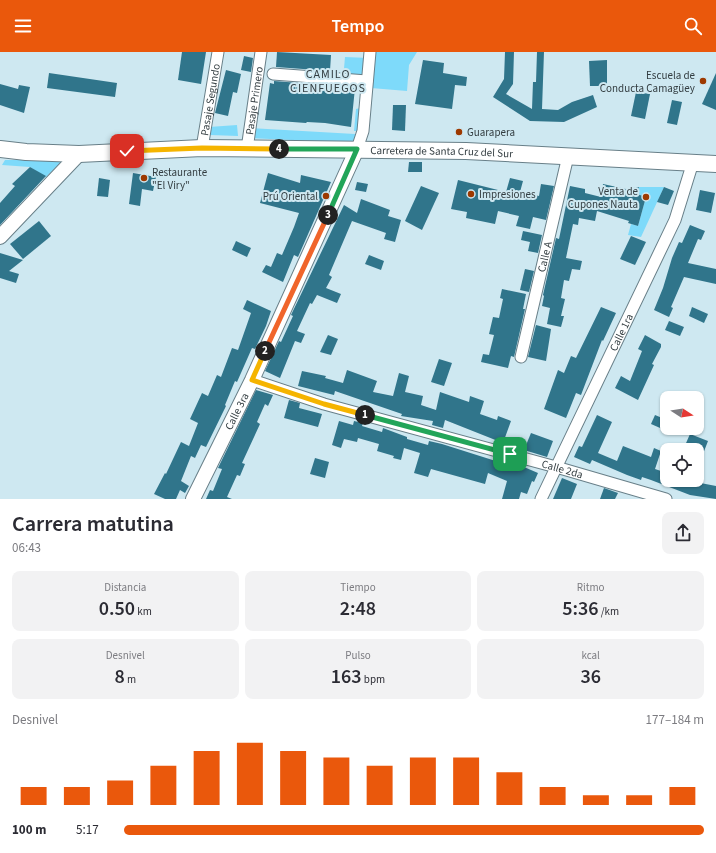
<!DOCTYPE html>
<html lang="es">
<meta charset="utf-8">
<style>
:root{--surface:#fff;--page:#f2f2f3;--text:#2b2b33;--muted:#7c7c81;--accent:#ea580c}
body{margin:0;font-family:"Source Sans 3",sans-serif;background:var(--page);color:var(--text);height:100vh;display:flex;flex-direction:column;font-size:15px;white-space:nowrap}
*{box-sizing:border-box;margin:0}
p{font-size:13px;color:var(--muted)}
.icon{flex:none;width:22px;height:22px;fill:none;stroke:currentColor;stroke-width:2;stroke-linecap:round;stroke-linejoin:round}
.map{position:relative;height:447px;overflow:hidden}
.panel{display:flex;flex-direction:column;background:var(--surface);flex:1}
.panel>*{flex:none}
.needle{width:26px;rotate:102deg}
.tools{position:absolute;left:660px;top:339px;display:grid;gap:8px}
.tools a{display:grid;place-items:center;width:44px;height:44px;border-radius:8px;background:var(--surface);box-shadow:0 1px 3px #0004;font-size:20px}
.pin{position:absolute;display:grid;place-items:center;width:34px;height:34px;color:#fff;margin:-17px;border-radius:8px;box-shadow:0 2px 6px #0006}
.km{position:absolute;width:20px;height:20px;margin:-10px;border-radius:50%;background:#222;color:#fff;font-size:11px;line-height:20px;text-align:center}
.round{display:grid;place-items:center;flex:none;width:42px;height:42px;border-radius:8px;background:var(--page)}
.overview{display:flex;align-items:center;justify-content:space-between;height:68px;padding:0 12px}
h1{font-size:22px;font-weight:600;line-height:30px}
.stats{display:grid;grid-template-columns:repeat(3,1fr);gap:6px;height:68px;padding:4px 12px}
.stats div{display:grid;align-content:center;border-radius:8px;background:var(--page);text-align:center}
.stats b{font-size:20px;font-weight:600}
.stats small{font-size:11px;font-weight:400}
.stats p{font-size:11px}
.chart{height:112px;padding:8px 12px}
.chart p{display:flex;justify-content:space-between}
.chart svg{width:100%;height:72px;margin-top:4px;stroke:var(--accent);stroke-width:6}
ul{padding:0 12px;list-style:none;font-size:13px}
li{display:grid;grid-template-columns:64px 48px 1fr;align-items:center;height:30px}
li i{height:10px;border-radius:5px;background:var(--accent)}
header{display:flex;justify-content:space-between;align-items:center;height:52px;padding:0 12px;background:var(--accent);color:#fff;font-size:18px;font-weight:600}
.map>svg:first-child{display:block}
.green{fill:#7edafa}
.building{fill:#30758b}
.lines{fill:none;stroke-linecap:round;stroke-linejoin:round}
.minor-casing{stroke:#687f88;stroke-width:13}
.tertiary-casing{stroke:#687f88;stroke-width:16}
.secondary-casing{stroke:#687f88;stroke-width:18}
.minor{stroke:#fff;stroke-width:11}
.tertiary{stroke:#fff;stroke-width:14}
.secondary{stroke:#fff;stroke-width:16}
.split-1-casing{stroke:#fff;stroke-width:8}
.split-2-casing{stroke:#fff;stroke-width:8}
.split-3-casing{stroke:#fff;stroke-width:8}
.split-4-casing{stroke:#fff;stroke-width:8}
.split-5-casing{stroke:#fff;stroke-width:8}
.split-1{stroke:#22a559;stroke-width:5}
.split-2{stroke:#f5b400;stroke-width:5}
.split-3{stroke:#f0652b;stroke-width:5}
.split-4{stroke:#22a559;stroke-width:5}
.split-5{stroke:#f5b400;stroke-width:5}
.poi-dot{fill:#9d3900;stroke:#cee8f1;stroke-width:1.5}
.labels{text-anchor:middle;stroke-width:4;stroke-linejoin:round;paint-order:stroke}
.poi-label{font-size:11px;fill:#333d41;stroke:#cee8f1;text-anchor:end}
.street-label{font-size:11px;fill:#333d41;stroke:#cee8f1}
.neighbourhood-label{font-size:12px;letter-spacing:1px;fill:#333d41;stroke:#cee8f1}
</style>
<header><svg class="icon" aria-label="menu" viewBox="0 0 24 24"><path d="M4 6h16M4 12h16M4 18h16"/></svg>Tempo<svg class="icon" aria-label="search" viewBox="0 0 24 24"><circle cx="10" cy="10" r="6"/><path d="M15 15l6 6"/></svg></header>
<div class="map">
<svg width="716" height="447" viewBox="0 0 716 447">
<rect width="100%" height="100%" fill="#cee8f1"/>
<!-- green -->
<g class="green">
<polygon points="374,0 417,0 409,13 407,39 371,36"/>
<polygon points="345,5 369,6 367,29 343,28"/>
<polygon points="365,55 363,79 354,79 356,57"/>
<polygon points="237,73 238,84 210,83 209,75"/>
<polygon points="251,76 355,82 355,91 249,86"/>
<polygon points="5,108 63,108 46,125 30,115 2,113"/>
<polygon points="639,135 664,135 641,185 628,183 631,172 638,174 646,145 637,142"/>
</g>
<!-- building -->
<g class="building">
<polygon points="182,0 206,0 201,32 178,28"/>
<polygon points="277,0 331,3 330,19 276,15"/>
<polygon points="505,0 514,0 513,32 506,42 532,57 533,30 536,30 537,0 544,0 542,57 558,58 572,50 593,43 597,55 564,70 530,69 493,45 504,27"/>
<polygon points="244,4 253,6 251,20 241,18"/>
<polygon points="423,8 444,11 443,21 467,25 466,34 455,33 452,57 415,52"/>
<polygon points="607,8 607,34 590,34 589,9"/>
<polygon points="226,18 241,22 237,41 233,40 228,64 215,61"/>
<polygon points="49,21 117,31 115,45 47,36"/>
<polygon points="716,21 716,58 702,52"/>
<polygon points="274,29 312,32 312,35 355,36 351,75 325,71 307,70 306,71 265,68 270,31 274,32"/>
<polygon points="0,32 18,37 19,33 30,35 24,61 0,53"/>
<polygon points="636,40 650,42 645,67 631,64"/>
<polygon points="672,48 682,50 677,73 667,71"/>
<polygon points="393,53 406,53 405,79 392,78"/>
<polygon points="409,110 422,110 422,120 408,120"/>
<polygon points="30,115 46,124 0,173 0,151 15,134 12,132"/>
<polygon points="133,121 156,125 153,139 142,137 140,154 129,152"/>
<polygon points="268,121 300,131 301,123 331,130 298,205 294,203 283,230 262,220 266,213 271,215 277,201 282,203 294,175 299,161 260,151"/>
<polygon points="99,126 110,128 108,145 97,144"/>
<polygon points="510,126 523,129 520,140 539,144 541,132 554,134 546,168 533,165 530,177 516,174 519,164 498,159 495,172 466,166 467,160 451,157 458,128 506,140"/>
<polygon points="357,130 368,132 366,140 355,138"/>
<polygon points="603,132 626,137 639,135 637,142 646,145 638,174 628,171 629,169 597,159 595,169 579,166 578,173 573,172 566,206 582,209 580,218 572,217 569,229 564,228 561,246 565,247 561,264 564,264 561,275 547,272 550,256 542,254 544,244 543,243 556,186 559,187 570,134 585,137 585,141 601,145"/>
<polygon points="421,134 439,141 422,178 405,169"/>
<polygon points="664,135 674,139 668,153 657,150"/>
<polygon points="700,138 715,141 711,161 696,158"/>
<polygon points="361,147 390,158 388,164 401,168 395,190 384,187 386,181 352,169 329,223 332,225 326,236 341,242 337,251 317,243 312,252 310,251 297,279 305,282 301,291 295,289 280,326 265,319 279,289 281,290 293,264 291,263 344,153 357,161"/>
<polygon points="39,169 51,184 23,207 10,192"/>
<polygon points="690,173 705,179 701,188 698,187 688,211 716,217 716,232 684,225 671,255 673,256 669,265 654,258 663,236 672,206 679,190 682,191"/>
<polygon points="523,179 542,183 538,201 528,199 530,190 521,188"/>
<polygon points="631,184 646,190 635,213 620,207"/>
<polygon points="236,189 251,196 247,205 232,198"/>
<polygon points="0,201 23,208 9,219 19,222 16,231 0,226"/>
<polygon points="369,203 384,209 381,218 365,212"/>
<polygon points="525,217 534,219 529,240 520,238"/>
<polygon points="502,237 526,242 523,257 525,257 514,305 511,304 508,316 481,310 483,302 489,303 494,283 489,282 493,265 499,266 503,247 500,246"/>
<polygon points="247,248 271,259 266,274 255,297 252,296 237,330 235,329 225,353 226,354 206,395 201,393 195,406 191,404 181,429 189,434 185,441 180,438 176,447 165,447 154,442 165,421 166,422 181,390 189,394 198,371 190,367 202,341 208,344 217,323 221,325 232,296 238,298 251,261 243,257"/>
<polygon points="601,255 616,261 603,289 602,288 581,343 576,341 566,366 544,357 558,318 564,321 571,304 576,306"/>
<polygon points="692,255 708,262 704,271 689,264"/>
<polygon points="669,269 684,275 680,284 665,278"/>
<polygon points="536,273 551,277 546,309 528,305"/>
<polygon points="328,283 338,287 331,303 320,300"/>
<polygon points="645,283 661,292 661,295 652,312 654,313 638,348 615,336 621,324 630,329 642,299 638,297"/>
<polygon points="439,307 452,311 444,334 431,330"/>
<polygon points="347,318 377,329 373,340 393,344 399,321 409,324 405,340 423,344 421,353 436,358 440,340 469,350 470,344 484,349 480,362 497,368 498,364 511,369 503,391 445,368 443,376 432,373 433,369 401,364 402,362 335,339 334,343 298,334 302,319 326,324 325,326 343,331"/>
<polygon points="256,338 273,343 268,354 265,352 257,370 260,372 242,411 245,412 240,424 237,423 227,445 232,447 206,447 210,438 213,439 222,417 218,416"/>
<polygon points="289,348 300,351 299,356 322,362 318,375 284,366"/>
<polygon points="597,363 612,370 598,401 617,409 623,394 651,405 654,396 661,399 655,417 667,421 667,428 685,428 716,434 716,447 690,443 651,428 642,425 641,428 627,423 592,408 590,412 574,405 579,394 582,395"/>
<polygon points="655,363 667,368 667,379 651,372"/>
<polygon points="339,369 353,373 354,369 363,371 362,374 382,380 383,376 407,385 407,387 428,393 429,389 442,392 502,411 503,408 517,412 538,421 534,430 532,429 527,442 521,440 519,447 502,447 507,429 488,421 485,432 431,417 428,425 414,421 420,401 404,396 401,408 393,406 394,404 377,399 379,392 358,386 357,390 344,387 341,396 332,393"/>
<polygon points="531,381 553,389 547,405 524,398"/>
<polygon points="690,382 708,389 698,415 697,398 683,398"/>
<polygon points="315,406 329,410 325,426 310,422"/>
<polygon points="562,426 577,432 571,447 553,447"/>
<polygon points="604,436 618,441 615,447 600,447"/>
</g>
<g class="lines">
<defs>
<g id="minor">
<polyline points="273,22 367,29"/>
<path id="s1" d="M202 96 218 0"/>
<path id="s2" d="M247 97 261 0"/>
<polyline points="357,97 363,79 370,0"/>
<path id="s3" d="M521 305 568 104"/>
<path id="s4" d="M252 328 324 352 556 415 666 447"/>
<path id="s5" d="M541 447 675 168 693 110"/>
</g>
<g id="tertiary">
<polyline points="0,185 79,102"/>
<path id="s6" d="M193 447 252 328 357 97"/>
</g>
<g id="secondary">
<path id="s7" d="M0 97 26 100 79 102 202 96 466 99 716 112"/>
</g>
</defs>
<!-- minor casing -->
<use href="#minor" class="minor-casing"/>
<!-- tertiary casing -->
<use href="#tertiary" class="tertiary-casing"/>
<!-- secondary casing -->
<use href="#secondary" class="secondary-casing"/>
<!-- minor -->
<use href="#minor" class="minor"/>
<!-- tertiary -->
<use href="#tertiary" class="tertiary"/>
<!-- secondary -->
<use href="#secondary" class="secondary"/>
</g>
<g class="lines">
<defs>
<polyline id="split-1" points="365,363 510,402"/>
<polyline id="split-2" points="265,299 252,328 324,352 365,363"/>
<polyline id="split-3" points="265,299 328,163"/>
<polyline id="split-4" points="279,97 357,97 328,163"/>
<polyline id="split-5" points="127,99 202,96 279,97"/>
</defs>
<!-- split-1 casing -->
<use href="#split-1" class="split-1-casing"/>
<!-- split-2 casing -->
<use href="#split-2" class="split-2-casing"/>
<!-- split-3 casing -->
<use href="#split-3" class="split-3-casing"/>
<!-- split-4 casing -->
<use href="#split-4" class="split-4-casing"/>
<!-- split-5 casing -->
<use href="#split-5" class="split-5-casing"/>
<!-- split-1 -->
<use href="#split-1" class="split-1"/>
<!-- split-2 -->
<use href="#split-2" class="split-2"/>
<!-- split-3 -->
<use href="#split-3" class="split-3"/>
<!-- split-4 -->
<use href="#split-4" class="split-4"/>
<!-- split-5 -->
<use href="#split-5" class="split-5"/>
</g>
<!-- markers -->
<g class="poi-dot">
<circle cx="703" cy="29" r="4"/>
<circle cx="459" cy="80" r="4"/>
<circle cx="144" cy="126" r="4"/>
<circle cx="471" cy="142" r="4"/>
<circle cx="326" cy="144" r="4"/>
<circle cx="646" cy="145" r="4"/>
</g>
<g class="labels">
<!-- poi labels -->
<g class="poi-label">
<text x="695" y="27">Escuela de<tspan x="695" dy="13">Conducta Camagüey</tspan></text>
<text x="467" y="84" text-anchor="start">Guarapera</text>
<text x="152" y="124" text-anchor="start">Restaurante<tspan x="152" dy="13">"El Viry"</tspan></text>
<text x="638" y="143">Venta de<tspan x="638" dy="13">Cupones Nauta</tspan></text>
<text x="479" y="146" text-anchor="start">Impresiones</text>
<text x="318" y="148">Prú Oriental</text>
</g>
<!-- street labels -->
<g class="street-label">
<text dy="4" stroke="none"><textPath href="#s1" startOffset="49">Pasaje Segundo</textPath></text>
<text dy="4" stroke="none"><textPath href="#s2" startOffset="49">Pasaje Primero</textPath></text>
<text dy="4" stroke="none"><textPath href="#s7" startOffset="442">Carretera de Santa Cruz del Sur</textPath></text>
<text dy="4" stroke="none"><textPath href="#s3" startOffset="103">Calle A</textPath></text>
<text dy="4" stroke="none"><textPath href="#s5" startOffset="185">Calle 1ra</textPath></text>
<text dy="4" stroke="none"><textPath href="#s6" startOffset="98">Calle 3ra</textPath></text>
<text dy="4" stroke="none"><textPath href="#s4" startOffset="323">Calle 2da</textPath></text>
</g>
<!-- neighbourhood labels -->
<g class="neighbourhood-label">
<text x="328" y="26">CAMILO<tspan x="328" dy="14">CIENFUEGOS</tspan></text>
</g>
</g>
</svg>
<div class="tools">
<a><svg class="needle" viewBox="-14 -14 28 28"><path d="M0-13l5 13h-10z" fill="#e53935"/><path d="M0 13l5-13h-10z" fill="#7c7c81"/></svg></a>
<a><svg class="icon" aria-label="locate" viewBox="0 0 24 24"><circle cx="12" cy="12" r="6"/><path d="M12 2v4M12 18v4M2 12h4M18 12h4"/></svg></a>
</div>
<div class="pin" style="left:510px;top:402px;background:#1e9e55"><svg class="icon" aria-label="arrive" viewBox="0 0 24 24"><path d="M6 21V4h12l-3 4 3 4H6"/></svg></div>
<div class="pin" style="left:127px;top:99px;background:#d93025"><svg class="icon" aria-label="check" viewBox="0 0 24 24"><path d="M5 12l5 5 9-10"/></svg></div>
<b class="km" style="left:365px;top:363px">1</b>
<b class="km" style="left:265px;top:299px">2</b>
<b class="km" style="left:328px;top:163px">3</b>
<b class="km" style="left:279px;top:97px">4</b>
</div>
<section class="panel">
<div class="overview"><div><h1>Carrera matutina</h1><p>06:43</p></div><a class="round"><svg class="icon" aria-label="share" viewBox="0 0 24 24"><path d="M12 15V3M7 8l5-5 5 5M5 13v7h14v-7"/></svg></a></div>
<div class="stats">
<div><p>Distancia</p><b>0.50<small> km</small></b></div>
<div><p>Tiempo</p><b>2:48</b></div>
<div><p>Ritmo</p><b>5:36<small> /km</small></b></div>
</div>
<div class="stats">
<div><p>Desnivel</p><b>8<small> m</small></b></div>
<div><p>Pulso</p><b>163<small> bpm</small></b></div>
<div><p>kcal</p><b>36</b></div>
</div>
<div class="chart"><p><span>Desnivel</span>177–184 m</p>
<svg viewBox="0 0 160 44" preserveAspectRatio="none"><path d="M5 44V33M15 44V33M25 44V29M35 44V20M45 44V11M55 44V6M65 44V11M75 44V15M85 44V20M95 44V15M105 44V15M115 44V24M125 44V33M135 44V38M145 44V38M155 44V33"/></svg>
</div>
<ul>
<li><b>100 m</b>5:17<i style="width:100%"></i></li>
</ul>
</section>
